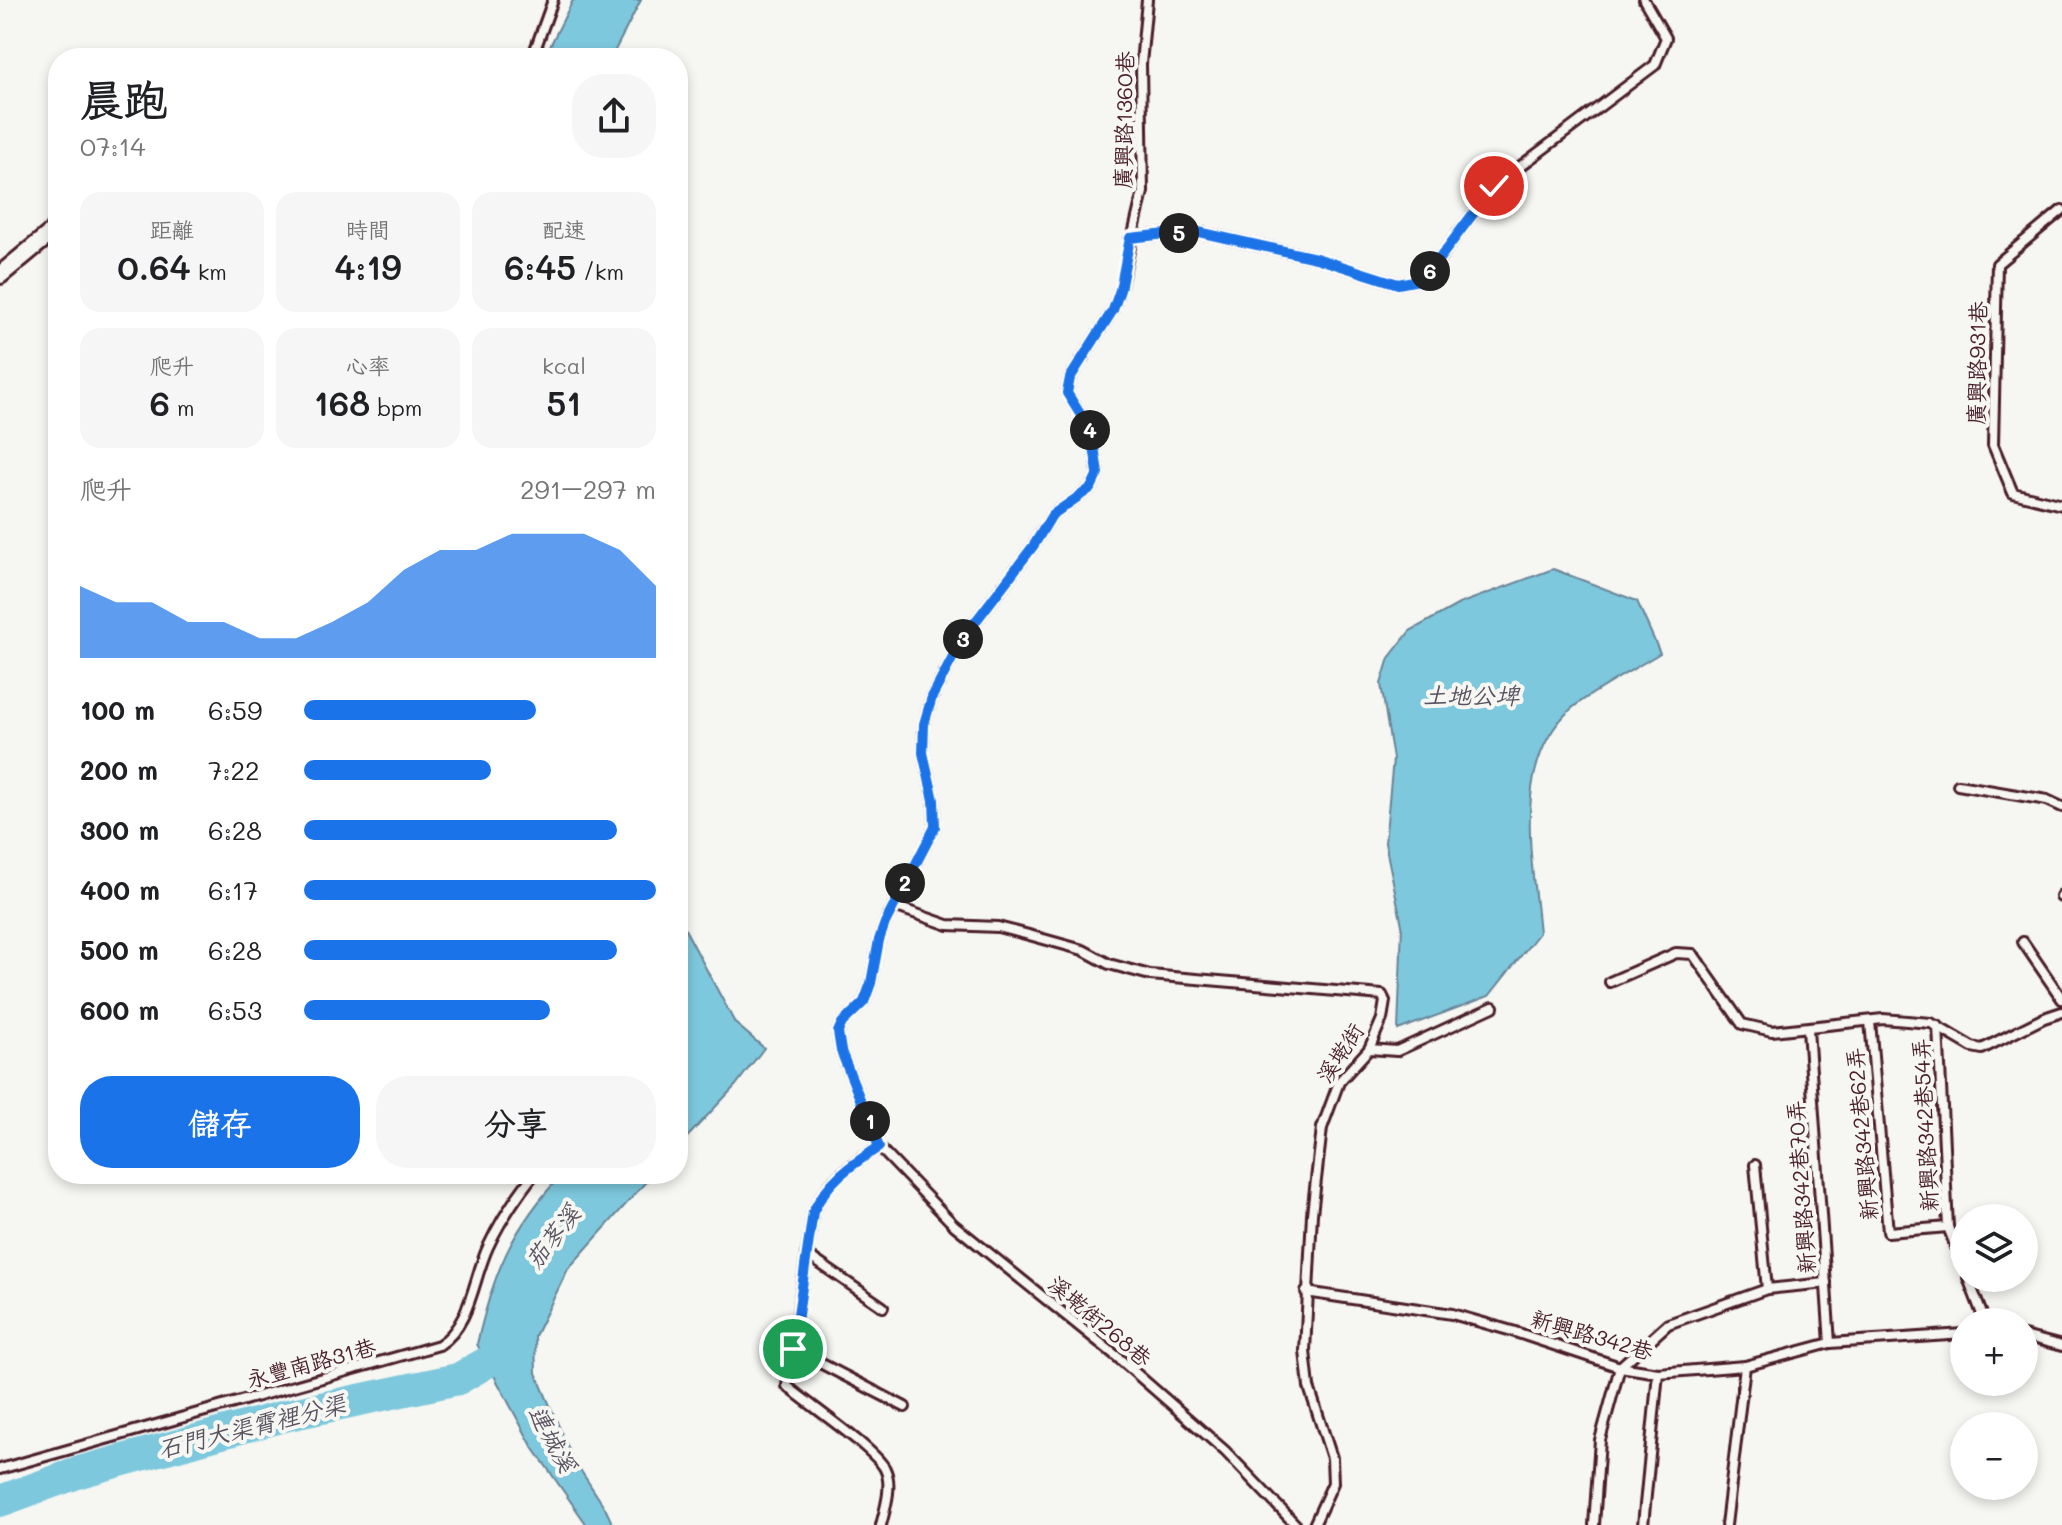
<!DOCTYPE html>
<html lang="zh-TW">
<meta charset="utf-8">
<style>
:root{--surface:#fff;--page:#f6f6f6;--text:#202124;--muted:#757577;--accent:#1a73e8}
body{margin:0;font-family:Mali,"LXGW WenKai TC",sans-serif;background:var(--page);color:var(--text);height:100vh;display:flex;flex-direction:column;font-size:30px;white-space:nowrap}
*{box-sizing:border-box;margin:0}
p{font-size:26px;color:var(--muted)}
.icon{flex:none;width:44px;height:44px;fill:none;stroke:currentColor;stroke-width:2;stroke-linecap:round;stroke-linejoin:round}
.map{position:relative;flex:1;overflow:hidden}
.drawer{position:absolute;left:48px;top:48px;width:640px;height:1136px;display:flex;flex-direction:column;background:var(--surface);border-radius:32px;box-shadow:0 4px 12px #0003}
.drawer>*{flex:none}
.controls{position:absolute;left:1950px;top:1204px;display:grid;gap:16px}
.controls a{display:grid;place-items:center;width:88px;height:88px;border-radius:50%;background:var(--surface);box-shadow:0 4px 12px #0003;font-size:40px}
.pin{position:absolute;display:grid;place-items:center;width:68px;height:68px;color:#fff;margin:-34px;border:4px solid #fff;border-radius:50%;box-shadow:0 2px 8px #0007}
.km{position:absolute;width:40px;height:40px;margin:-20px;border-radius:50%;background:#222;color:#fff;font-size:22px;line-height:40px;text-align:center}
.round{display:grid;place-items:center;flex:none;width:84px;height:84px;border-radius:32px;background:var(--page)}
.overview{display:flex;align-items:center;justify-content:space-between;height:136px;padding:0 32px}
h1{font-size:44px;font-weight:600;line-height:60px}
.figures{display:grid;grid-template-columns:repeat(3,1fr);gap:12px;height:136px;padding:8px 32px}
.figures div{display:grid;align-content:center;border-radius:20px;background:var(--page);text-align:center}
.figures b{font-size:34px;font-weight:600}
.figures small{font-size:22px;font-weight:400}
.figures p{font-size:22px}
.chart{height:224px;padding:16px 32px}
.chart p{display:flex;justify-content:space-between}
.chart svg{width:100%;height:144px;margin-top:8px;fill:var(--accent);opacity:.7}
.button{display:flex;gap:16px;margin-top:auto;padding:16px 32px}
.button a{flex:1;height:92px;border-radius:32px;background:var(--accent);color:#fff;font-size:32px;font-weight:600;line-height:92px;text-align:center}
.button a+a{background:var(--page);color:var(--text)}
ul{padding:0 32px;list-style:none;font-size:26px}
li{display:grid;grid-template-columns:128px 96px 1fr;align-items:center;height:60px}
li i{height:20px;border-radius:10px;background:var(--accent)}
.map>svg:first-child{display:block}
.water{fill:#7dc8dd;stroke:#698496;stroke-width:2}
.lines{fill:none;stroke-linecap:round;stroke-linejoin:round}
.river{stroke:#7dc8dd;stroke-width:32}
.lane-casing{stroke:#4a1f2b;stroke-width:14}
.street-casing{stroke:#4a1f2b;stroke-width:22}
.lane{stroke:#f6f6f2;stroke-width:8}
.street{stroke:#f6f6f2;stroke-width:16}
.route-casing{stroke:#fff;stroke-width:16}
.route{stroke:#1a73e8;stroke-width:10}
.labels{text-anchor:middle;stroke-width:8;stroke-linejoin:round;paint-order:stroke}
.street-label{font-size:22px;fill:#4a1f2b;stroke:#f6f6f2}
.water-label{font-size:24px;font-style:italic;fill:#595260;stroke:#f6f6f2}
</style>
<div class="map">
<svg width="2062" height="1525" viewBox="0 0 2062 1525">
<rect width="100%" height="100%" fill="#f6f6f2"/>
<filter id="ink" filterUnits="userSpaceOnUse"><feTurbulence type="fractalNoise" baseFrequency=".0125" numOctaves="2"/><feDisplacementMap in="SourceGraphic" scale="16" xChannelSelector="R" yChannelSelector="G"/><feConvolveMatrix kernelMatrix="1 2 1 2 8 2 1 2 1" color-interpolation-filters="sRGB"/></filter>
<g filter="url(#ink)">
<!-- water -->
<g class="water">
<polygon points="573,0 641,0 611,58 544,58"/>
<path d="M1553 569 1637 601 1660 653C1635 669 1592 691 1571 709 1510 764 1533 861 1539 933L1489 996 1398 1030 1402 925 1385 843 1393 759 1381 684 1389 658 1410 631 1459 604Z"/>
<polygon points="678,916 735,1023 764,1048 736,1085 678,1147"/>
<path d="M562 1174H653L568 1269 535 1336 536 1373 572 1457 605 1508 613 1525H587L532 1446 477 1344C494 1271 511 1230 562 1174Z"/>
</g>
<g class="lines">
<!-- river -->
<polyline class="river" points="0,1501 83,1471 288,1415 458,1379 503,1353"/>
<defs>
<g id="lane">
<polyline points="1147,0 1141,64 1143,192 1120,290 1113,310 1070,378 1067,393 1092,433 1098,473 1091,488 1052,515 1034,545 963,638 932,697 924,724 923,753 934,800 935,827 885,923 879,940 871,983 864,1002 842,1023 838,1032 841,1051 879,1147 954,1225 1115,1355 1225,1451 1296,1525"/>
<polyline points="532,58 553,0"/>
<polyline points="2062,210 1997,264 1993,445 2013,493 2062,505"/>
<polyline points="1130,238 1194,231 1316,258 1398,284 1424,279 1494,186 1655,65 1666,38 1644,0"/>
<polyline points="1958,785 2047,800 2062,807"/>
<polyline points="2061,897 2062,895"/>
<polyline points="894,906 948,925 998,927 1029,935 1083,950 1109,964 1150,975 1382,995 1385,1001 1382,1019 1369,1049 1339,1082 1322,1128 1312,1214 1305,1351 1309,1387 1332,1458 1333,1483 1314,1525"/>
<polyline points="2023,942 2062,999"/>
<polyline points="1610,982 1676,953 1693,954 1742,1024 1772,1031 1883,1019 1931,1023 1972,1047 1982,1049 2044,1018 2062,1012"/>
<polyline points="1870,1021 1888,1232 1948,1227"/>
<polyline points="1938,1026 1948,1227 1964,1268"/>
<polyline points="1808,1029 1830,1343"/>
<polyline points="1369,1049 1397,1051 1493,1007"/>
<path d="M879 1147C849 1167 829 1178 813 1212L787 1386C808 1404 875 1449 885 1469 893 1485 885 1509 881 1525"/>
<polyline points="1755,1165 1767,1289"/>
<polyline points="806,1254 883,1307"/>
<polyline points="1968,1278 1985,1322"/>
<polyline points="1306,1292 1452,1314 1512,1331 1620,1367 1658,1373 1745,1366 1830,1343 1964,1334"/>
<polyline points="2024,1336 2062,1346"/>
<polyline points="793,1349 905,1407"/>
<path d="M0 1469 439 1345C471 1325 473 1279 488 1247 500 1221 516 1197 534 1174"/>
<polyline points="1594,1525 1600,1440 1620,1367 1668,1324 1767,1289 1826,1283"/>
<polyline points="1643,1525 1658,1373"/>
<polyline points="1726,1525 1745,1366"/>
</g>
<polyline id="street" points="0,275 58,227"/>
</defs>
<!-- lane casing -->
<use href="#lane" class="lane-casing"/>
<!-- street casing -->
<use href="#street" class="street-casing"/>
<!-- lane -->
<use href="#lane" class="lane"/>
<!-- street -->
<use href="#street" class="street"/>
</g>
</g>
<g class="lines" filter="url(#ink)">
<defs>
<path id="route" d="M793 1349 813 1212C828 1180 850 1166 879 1147L841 1051 838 1032 842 1023 864 1002 871 983 879 940 885 923 935 827 934 800 923 753 924 724 932 697 963 638 1034 545 1052 515 1091 488 1098 473 1092 433 1067 393 1070 378 1113 310 1120 290 1130 238 1194 231 1316 258 1398 284 1424 279 1494 186"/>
</defs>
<!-- route casing -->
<use href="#route" class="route-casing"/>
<!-- route -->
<use href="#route" class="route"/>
</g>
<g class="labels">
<!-- street labels -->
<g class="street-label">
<text transform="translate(1124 120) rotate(-89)" y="8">廣興路1360巷</text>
<text transform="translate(1977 363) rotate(-89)" y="8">廣興路931巷</text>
<text transform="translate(1340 1053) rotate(-57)" y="8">溪墘街</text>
<text transform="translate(1925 1125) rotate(-93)" y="8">新興路342巷54弄</text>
<text transform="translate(1862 1134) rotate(-95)" y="8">新興路342巷62弄</text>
<text transform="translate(1801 1187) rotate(-94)" y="8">新興路342巷70弄</text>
<text transform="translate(1100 1321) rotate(40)" y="8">溪墘街268巷</text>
<text transform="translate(1592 1335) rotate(16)" y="8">新興路342巷</text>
<text transform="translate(311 1363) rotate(-15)" y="8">永豐南路31巷</text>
</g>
<!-- water labels -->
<g class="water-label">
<text x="1471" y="704">土地公埤</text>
<text transform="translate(553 1237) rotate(-52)" y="8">茄苳溪</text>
<text transform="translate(252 1427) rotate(-14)" y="8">石門大渠霄裡分渠</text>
<text transform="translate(552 1439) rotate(61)" y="8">連城溪</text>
</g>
</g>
</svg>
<div class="controls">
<a><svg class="icon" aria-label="layers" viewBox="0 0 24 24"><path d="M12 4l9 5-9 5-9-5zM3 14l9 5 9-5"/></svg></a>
<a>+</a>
<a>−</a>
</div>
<div class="pin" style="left:793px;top:1349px;background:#1e9e55"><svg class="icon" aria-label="arrive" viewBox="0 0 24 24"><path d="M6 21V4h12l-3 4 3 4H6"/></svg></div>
<div class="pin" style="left:1494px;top:186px;background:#d93025"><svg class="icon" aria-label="check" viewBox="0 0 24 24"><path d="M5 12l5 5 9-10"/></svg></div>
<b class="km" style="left:870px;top:1121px">1</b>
<b class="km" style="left:905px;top:883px">2</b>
<b class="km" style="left:963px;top:639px">3</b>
<b class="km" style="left:1090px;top:430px">4</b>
<b class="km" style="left:1179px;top:233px">5</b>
<b class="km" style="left:1430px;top:271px">6</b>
<section class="drawer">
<div class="overview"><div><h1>晨跑</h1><p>07:14</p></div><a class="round"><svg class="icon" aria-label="share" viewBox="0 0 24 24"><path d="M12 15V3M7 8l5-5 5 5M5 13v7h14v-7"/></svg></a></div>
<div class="figures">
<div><p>距離</p><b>0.64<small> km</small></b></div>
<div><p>時間</p><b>4:19</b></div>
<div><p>配速</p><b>6:45<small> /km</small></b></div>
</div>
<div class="figures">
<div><p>爬升</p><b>6<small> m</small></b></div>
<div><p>心率</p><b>168<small> bpm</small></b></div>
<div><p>kcal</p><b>51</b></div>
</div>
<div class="chart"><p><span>爬升</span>291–297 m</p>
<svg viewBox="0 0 160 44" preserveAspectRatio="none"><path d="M0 44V22L10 27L20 27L30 33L40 33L50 38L60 38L70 33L80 27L90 17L100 11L110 11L120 6L130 6L140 6L150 11L160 22V44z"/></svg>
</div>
<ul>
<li><b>100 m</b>6:59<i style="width:66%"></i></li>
<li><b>200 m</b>7:22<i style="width:53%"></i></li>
<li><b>300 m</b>6:28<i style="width:89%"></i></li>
<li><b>400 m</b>6:17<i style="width:100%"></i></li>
<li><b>500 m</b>6:28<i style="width:89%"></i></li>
<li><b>600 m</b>6:53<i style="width:70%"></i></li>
</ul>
<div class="button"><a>儲存</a><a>分享</a></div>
</section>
</div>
